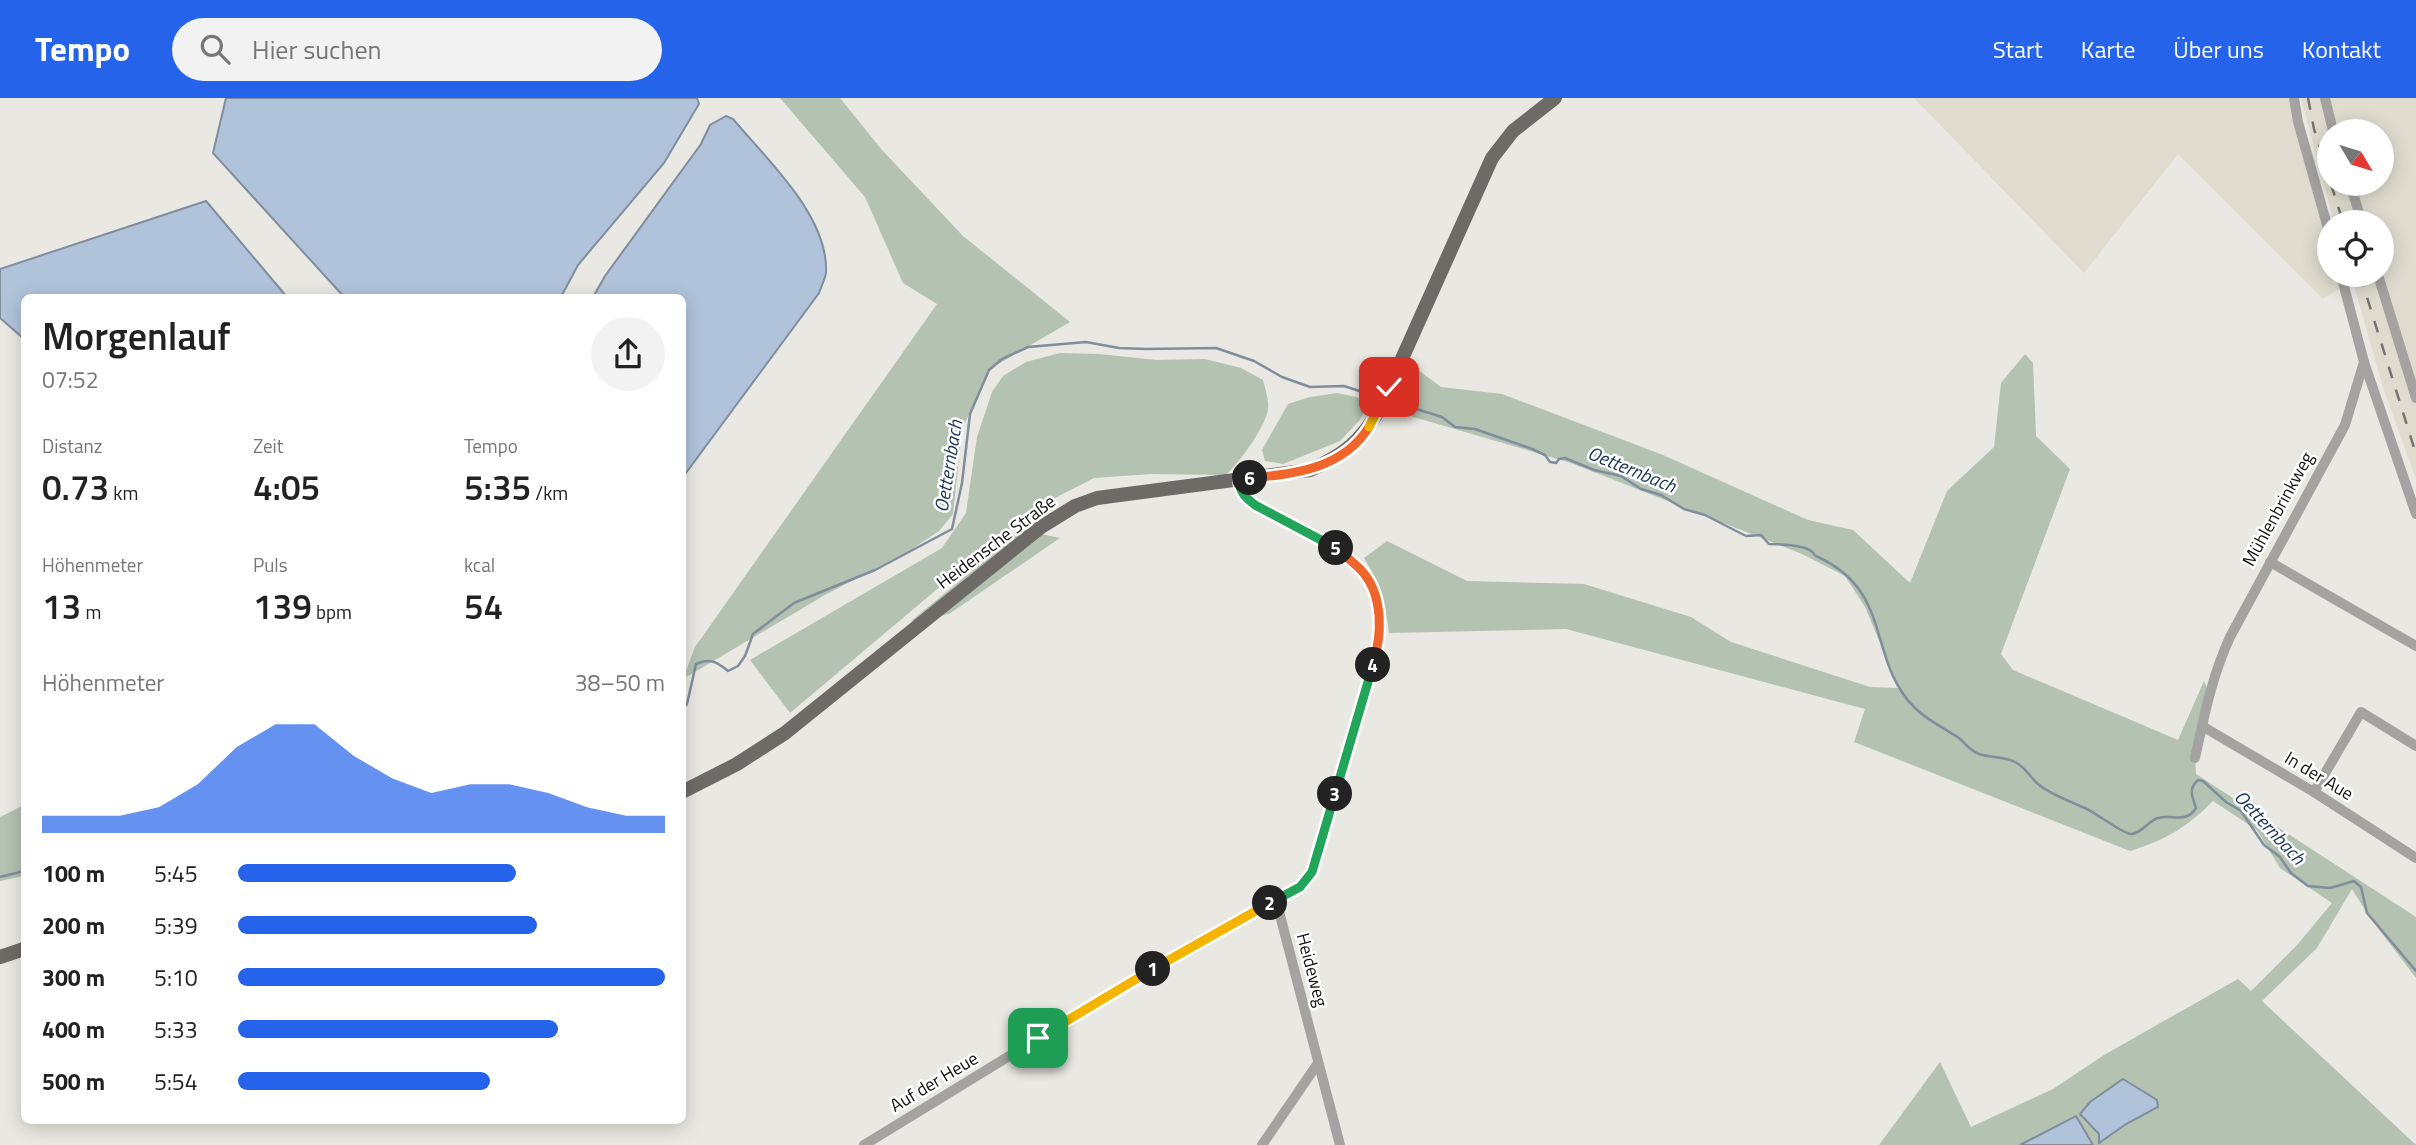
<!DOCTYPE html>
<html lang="de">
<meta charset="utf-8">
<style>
:root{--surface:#fff;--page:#f2f2f2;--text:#222;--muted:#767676;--accent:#2563eb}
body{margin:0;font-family:"Titillium Web",sans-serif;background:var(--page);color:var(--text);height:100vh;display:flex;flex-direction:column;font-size:26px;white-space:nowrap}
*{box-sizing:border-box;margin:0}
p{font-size:23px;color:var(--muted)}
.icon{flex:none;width:38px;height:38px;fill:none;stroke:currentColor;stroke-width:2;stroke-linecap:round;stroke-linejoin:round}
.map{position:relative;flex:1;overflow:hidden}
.details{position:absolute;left:21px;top:196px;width:665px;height:830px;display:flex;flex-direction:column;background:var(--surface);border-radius:10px;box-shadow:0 4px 18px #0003}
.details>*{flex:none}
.needle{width:46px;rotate:128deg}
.controls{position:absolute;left:2317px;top:21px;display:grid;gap:14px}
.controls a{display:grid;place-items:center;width:77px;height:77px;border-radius:50%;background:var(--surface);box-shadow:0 4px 18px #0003;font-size:35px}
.pin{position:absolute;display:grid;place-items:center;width:60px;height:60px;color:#fff;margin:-30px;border-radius:14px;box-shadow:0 4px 10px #0006}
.km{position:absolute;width:35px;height:35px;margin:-18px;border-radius:50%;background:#222;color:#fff;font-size:19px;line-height:35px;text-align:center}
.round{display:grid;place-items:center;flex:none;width:74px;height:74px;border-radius:37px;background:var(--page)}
.head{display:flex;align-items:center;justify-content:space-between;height:119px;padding:0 21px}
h1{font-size:38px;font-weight:600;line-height:52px}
.stats{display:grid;grid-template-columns:repeat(3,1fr);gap:10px;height:119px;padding:7px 21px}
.stats div{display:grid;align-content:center}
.stats b{font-size:35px;font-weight:600}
.stats small{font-size:19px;font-weight:400}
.stats p{font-size:19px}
.chart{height:196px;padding:14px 21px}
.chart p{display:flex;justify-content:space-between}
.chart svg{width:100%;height:126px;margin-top:7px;fill:var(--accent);opacity:.7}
ul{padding:0 21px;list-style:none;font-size:23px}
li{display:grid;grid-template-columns:112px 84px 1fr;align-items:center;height:52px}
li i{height:18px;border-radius:9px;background:var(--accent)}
header{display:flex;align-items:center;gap:42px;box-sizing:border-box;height:98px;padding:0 35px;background:var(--accent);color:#fff}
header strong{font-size:33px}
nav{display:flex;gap:38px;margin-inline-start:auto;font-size:24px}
.search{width:490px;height:63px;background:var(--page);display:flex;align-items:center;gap:18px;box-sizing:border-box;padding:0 24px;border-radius:38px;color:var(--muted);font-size:26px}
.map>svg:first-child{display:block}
.built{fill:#dfdccf;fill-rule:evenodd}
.green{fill:#b3c2b1}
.water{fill:#b0c3db;stroke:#808d9d;stroke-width:2}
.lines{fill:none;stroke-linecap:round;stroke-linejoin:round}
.stream{stroke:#808d9d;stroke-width:2.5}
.minor{stroke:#a5a3a1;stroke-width:10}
.major{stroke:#6e6a67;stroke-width:14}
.rail{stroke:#747470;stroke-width:2.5;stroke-dasharray:12 12;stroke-linecap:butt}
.split-1-casing{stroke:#fff;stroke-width:14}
.split-2-casing{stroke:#fff;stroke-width:14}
.split-3-casing{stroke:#fff;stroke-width:14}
.split-4-casing{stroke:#fff;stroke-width:14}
.split-5-casing{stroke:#fff;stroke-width:14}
.split-6-casing{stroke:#fff;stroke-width:14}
.split-7-casing{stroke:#fff;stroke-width:14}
.split-8-casing{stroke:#fff;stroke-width:14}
.split-1{stroke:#f5b400;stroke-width:9}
.split-2{stroke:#f5b400;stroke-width:9}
.split-3{stroke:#22a559;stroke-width:9}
.split-4{stroke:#22a559;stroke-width:9}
.split-5{stroke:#f0652b;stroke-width:9}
.split-6{stroke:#22a559;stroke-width:9}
.split-7{stroke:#f0652b;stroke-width:9}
.split-8{stroke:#f5b400;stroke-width:9}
.labels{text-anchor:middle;stroke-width:5;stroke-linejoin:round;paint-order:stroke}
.street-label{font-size:18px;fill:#0f0f0d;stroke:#fff}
.water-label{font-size:19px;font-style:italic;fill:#193557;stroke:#fff}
</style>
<header>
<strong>Tempo</strong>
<div class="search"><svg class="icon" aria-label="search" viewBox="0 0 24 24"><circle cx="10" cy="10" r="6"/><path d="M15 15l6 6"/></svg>Hier suchen</div>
<nav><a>Start</a><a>Karte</a><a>Über uns</a><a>Kontakt</a></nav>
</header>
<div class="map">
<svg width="2416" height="1047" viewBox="0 0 2416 1047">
<rect width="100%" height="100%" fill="#e9e8e2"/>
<!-- built -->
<g class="built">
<polygon points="1914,0 2295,0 2329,134 2329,177 2340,177 2343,188 2323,201 2178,56 2084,175"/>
<path d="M2301 0H2416V381L2383 290 2351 177H2382V124H2334ZM2329 33H2382V86H2329Z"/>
</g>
<!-- green -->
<g class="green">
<polygon points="780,0 840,0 882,52 963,138 1070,224 988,272 962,332 953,416 939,433 912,451 825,497 683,581 695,549 937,206 903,185 865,99"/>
<path d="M1060 255 1099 256 1157 262 1205 261 1241 270 1263 282C1265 290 1269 302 1268 310 1267 327 1239 365 1226 377L1151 376 1094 380 1053 401 1005 434 790 615 750 562 942 450 966 415 977 339 992 294 1003 278 1026 264Z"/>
<path d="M2025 256 2033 265 2036 338 2070 371 2001 556 2013 572 2178 642 2204 583 2208 592 2194 644 2196 676 2416 819V880L2368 817 2352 791 2317 850 2262 903 2416 1047H1879L1940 964 1971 1029 2053 991 2104 957 2238 881 2251 893 2298 846 2332 805 2280 770 2257 732 2213 703C2187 729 2166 742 2130 753L1854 644 1865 611 1566 531 1389 535C1386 507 1379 483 1364 460L1387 443 1467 483 1584 486 1691 519 1731 544 1870 589 1899 590 1865 509 1845 478 1802 456 1571 365 1393 313 1414 269 1441 289 1502 296 1663 357 1808 422 1853 432 1910 485 1947 393 1994 349 2001 285Z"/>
<polygon points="1337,295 1356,299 1368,305 1360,322 1340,343 1283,366 1265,363 1262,352 1288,306 1310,299"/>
<polygon points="1022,432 1060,440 949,516 911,523"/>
<polygon points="24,707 24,778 0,783 0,719"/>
</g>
<!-- water -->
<g class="water">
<polygon points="226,0 697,0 699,6 664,65 578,167 561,199 345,200 213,55"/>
<path d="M726 18 733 21C767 62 829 118 826 175 825 181 821 189 819 195L683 379 682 200 593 199 605 178 701 46 710 27Z"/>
<polygon points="206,103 287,199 24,200 24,241 0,220 0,171"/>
<polygon points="2123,981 2157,1002 2158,1009 2126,1026 2099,1045 2099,1036 2080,1016 2090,1004"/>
<polygon points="2076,1018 2093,1047 2020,1047"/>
</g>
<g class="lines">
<!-- stream -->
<g class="stream">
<path d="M1388 302 1442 319 1455 329 1475 331 1532 351 1545 357 1550 364 1556 365 1559 361 1565 360 1594 372 1621 378 1641 391 1661 397 1684 411 1705 417 1746 438 1761 437 1769 446C1779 446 1803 447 1811 453 1818 458 1810 455 1818 459 1894 494 1866 561 1915 610 1928 623 1944 630 1959 640 1966 646 1970 653 1979 656 1990 660 2004 658 2015 664 2025 669 2030 679 2038 686 2051 697 2070 703 2085 710 2096 715 2123 736 2131 736 2141 736 2148 723 2158 720 2172 716 2186 726 2196 710 2192 698 2188 691 2198 682L2203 683 2226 704 2241 713 2264 747 2280 759 2291 775 2308 788 2330 790 2354 783 2361 789 2367 815 2416 873"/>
<path d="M682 611 687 606 696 566C710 560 716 563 728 573L738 568 745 558 753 536 794 505 875 472 952 431 962 385 970 316 989 272 1002 261 1028 249 1086 244 1119 250 1146 251 1216 250 1254 263 1282 279 1310 289 1344 288 1378 299"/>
<polyline points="0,779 24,773"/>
</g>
<!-- minor -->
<g class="minor">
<polyline points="2294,0 2298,24 2329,134"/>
<polyline points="2325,0 2333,33"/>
<polyline points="2350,86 2362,124"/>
<polyline points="2378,177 2416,300"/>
<polyline points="2364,264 2416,416"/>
<polyline points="2270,464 2416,548"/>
<polyline points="2202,628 2314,694 2416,760"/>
<path d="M2195 660C2205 615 2211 581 2230 539L2345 327 2364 264 2341 177"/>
<polyline points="2314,694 2361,614 2416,648"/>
<polyline points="1276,802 1340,1047"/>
<path d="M864 1047 1125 887 1300 789 1312 774 1378 552C1379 533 1382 510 1374 492 1353 447 1296 428 1255 407 1245 399 1240 395 1239 382"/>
<polyline points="1262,1047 1318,965"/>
</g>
<!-- major -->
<g class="major">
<path d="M682 694 737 666 785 635 1041 429 1075 408 1097 400 1310 372C1344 357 1360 344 1379 312L1492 60 1513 33 1555 0"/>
<polyline points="0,859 24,851"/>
</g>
<!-- rail -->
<g class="rail">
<polyline points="2308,0 2314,31 2329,79"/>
<polyline points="2331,86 2343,124"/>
<polyline points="2360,177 2416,356"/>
</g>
</g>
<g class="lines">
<defs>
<polyline id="split-1" points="1038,940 1153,871"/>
<polyline id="split-2" points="1153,871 1270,805"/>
<polyline id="split-3" points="1270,805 1300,789 1312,774 1335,696"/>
<polyline id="split-4" points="1335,696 1373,567"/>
<path id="split-5" d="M1336 450C1344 457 1353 464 1361 472 1384 497 1382 537 1373 567"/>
<path id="split-6" d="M1250 380 1239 382C1240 395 1245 399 1255 407L1336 450"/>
<path id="split-7" d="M1250 380C1294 376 1343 371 1369 329"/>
<polyline id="split-8" points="1369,329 1389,289"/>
</defs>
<!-- split-1 casing -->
<use href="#split-1" class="split-1-casing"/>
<!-- split-2 casing -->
<use href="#split-2" class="split-2-casing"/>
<!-- split-3 casing -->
<use href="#split-3" class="split-3-casing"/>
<!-- split-4 casing -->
<use href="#split-4" class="split-4-casing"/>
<!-- split-5 casing -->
<use href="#split-5" class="split-5-casing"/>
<!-- split-6 casing -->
<use href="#split-6" class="split-6-casing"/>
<!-- split-7 casing -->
<use href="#split-7" class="split-7-casing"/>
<!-- split-8 casing -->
<use href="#split-8" class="split-8-casing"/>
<!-- split-1 -->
<use href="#split-1" class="split-1"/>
<!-- split-2 -->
<use href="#split-2" class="split-2"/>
<!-- split-3 -->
<use href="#split-3" class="split-3"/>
<!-- split-4 -->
<use href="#split-4" class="split-4"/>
<!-- split-5 -->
<use href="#split-5" class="split-5"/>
<!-- split-6 -->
<use href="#split-6" class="split-6"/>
<!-- split-7 -->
<use href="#split-7" class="split-7"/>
<!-- split-8 -->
<use href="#split-8" class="split-8"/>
</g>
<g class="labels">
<!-- street labels -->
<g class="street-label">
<text transform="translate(2278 411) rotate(-61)" y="6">Mühlenbrinkweg</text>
<text transform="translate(996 444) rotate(-37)" y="6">Heidensche Straße</text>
<text transform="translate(2319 678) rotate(31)" y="6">In der Aue</text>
<text transform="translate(1312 872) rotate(75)" y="6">Heideweg</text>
<text transform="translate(934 984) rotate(-31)" y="6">Auf der Heue</text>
</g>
<!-- water labels -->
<g class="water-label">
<text transform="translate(948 368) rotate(-81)" y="7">Oetternbach</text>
<text transform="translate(1632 371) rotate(22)" y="7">Oetternbach</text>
<text transform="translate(2270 729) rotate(47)" y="7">Oetternbach</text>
</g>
</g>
</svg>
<div class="controls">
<a><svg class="needle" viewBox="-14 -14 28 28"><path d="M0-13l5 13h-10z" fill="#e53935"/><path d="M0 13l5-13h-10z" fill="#767676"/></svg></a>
<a><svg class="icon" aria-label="locate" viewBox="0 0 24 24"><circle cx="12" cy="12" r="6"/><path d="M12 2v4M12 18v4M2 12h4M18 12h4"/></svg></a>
</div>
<div class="pin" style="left:1038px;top:940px;background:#1e9e55"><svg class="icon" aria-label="arrive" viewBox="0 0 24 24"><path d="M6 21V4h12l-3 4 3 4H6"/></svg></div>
<div class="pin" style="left:1389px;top:289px;background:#d93025"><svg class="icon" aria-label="check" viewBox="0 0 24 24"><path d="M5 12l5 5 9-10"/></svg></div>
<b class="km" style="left:1153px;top:871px">1</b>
<b class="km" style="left:1270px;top:805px">2</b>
<b class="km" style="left:1335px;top:696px">3</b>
<b class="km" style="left:1373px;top:567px">4</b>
<b class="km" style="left:1336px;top:450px">5</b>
<b class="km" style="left:1250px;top:380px">6</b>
<section class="details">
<div class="head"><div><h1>Morgenlauf</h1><p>07:52</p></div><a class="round"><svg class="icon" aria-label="share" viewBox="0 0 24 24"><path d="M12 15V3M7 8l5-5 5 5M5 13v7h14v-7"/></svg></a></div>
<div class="stats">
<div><p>Distanz</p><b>0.73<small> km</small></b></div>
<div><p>Zeit</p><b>4:05</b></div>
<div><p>Tempo</p><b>5:35<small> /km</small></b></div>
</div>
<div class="stats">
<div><p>Höhenmeter</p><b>13<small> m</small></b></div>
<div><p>Puls</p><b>139<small> bpm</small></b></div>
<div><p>kcal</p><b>54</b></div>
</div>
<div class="chart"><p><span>Höhenmeter</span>38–50 m</p>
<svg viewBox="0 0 160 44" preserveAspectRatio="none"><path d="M0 44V38L10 38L20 38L30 35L40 27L50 14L60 6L70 6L80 17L90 25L100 30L110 27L120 27L130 30L140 35L150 38L160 38V44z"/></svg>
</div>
<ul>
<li><b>100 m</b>5:45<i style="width:65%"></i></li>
<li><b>200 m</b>5:39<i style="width:70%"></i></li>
<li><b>300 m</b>5:10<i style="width:100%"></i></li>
<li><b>400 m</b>5:33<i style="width:75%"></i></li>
<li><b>500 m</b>5:54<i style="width:59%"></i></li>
</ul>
</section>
</div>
